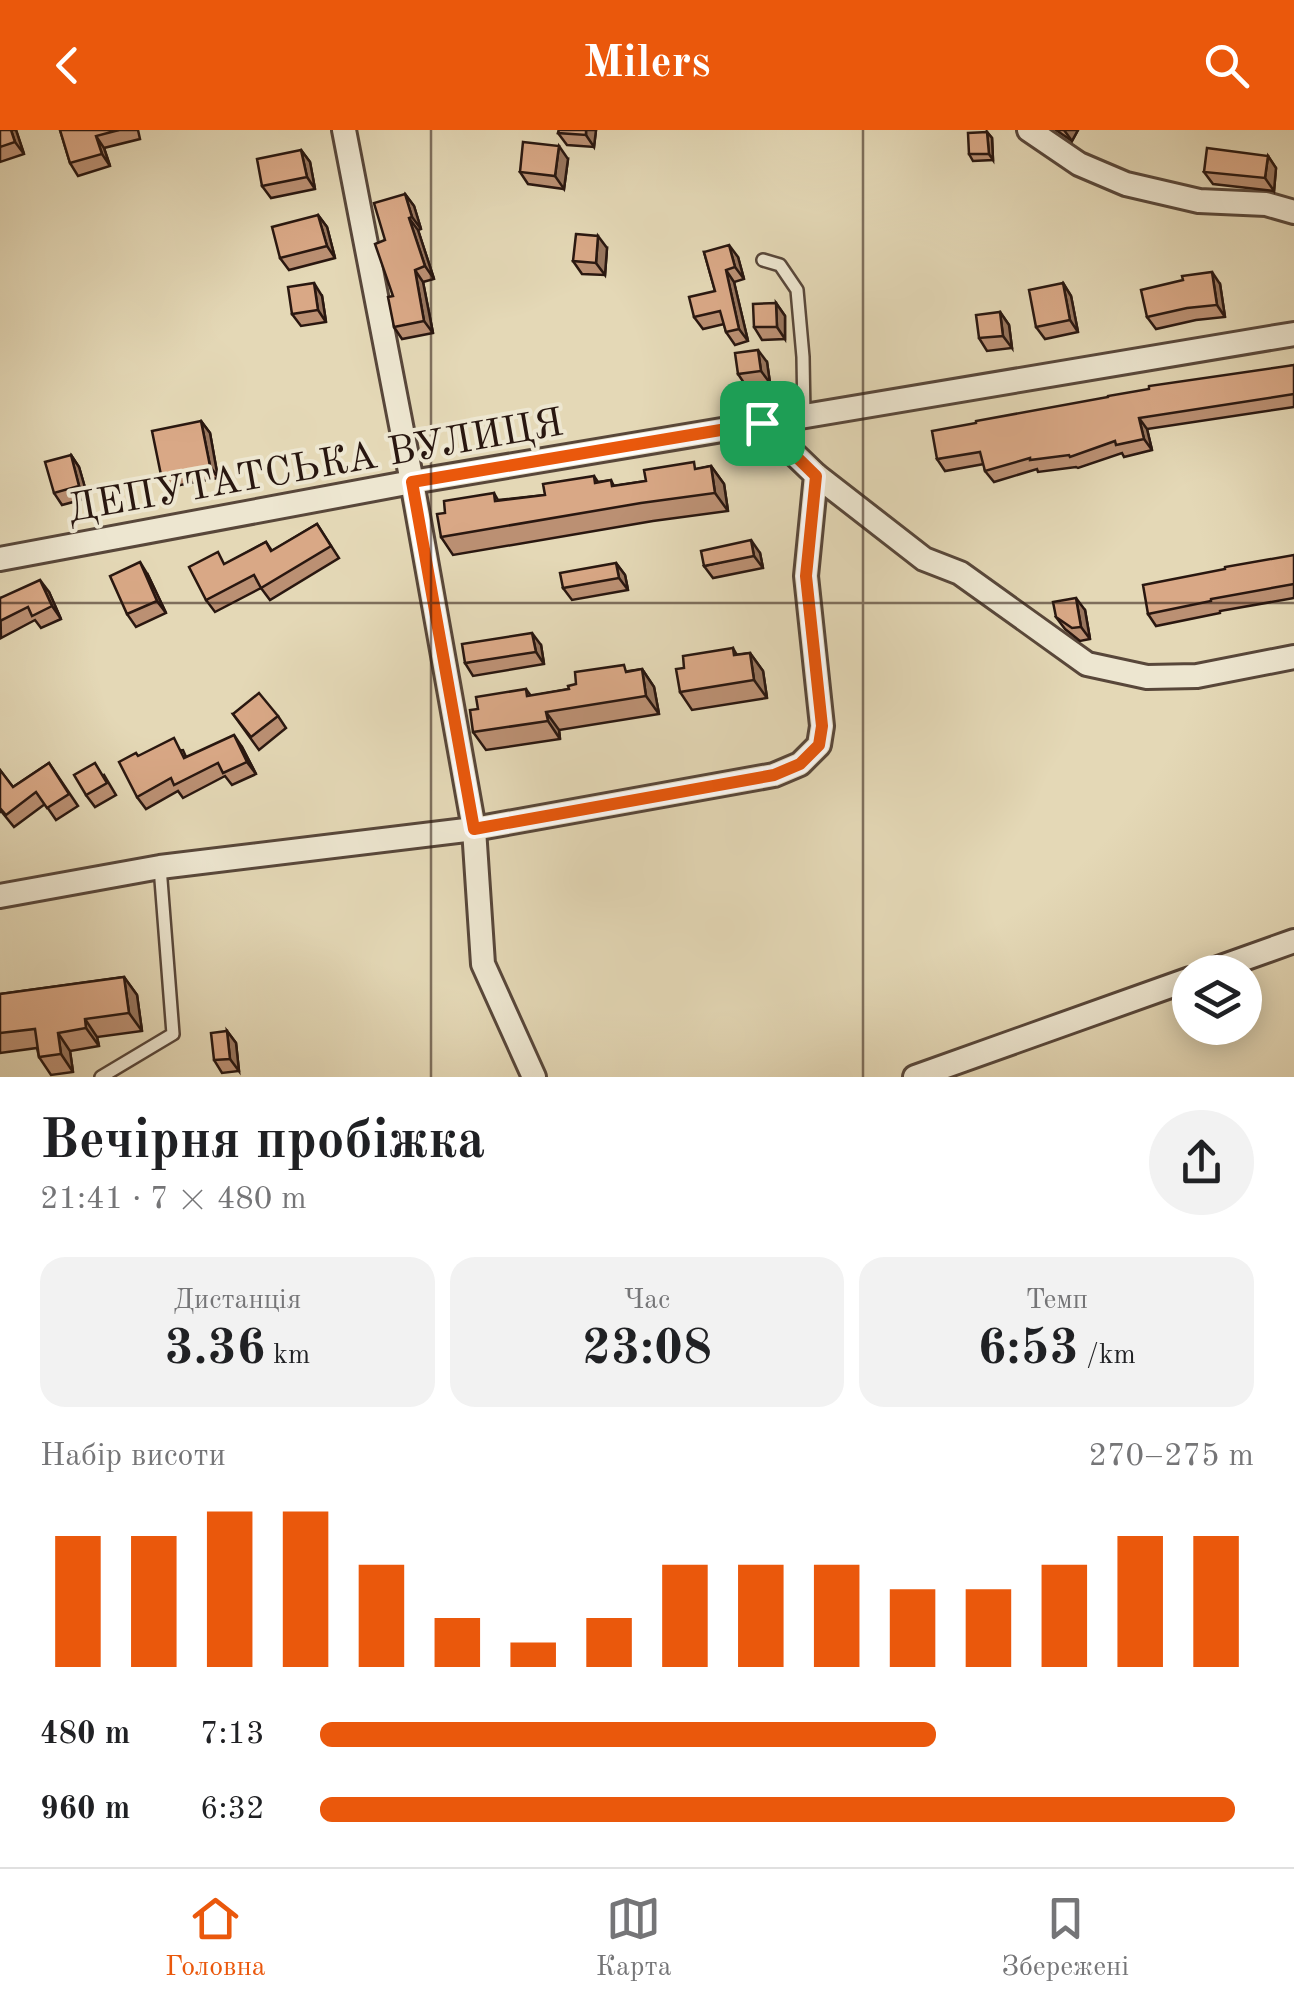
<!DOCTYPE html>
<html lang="uk">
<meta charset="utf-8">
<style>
:root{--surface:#fff;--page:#f2f2f2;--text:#202124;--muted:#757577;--line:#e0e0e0;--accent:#ea580c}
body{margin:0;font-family:"Old Standard TT",serif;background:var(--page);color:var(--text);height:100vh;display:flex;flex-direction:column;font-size:38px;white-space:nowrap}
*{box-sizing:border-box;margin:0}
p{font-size:32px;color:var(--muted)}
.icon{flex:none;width:55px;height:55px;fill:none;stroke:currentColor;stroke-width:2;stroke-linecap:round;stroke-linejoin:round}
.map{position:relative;height:947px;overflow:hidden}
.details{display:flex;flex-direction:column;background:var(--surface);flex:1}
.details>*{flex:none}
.buttons{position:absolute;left:1172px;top:825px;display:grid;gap:20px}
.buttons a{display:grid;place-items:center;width:90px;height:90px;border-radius:50%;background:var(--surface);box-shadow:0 5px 25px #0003;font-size:50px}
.pin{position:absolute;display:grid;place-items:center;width:85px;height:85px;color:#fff;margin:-42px;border-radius:20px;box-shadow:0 5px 15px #0006}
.round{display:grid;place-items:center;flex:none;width:105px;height:105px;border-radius:52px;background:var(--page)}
.headline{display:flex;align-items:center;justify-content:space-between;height:170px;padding:0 40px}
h1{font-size:55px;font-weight:600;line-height:75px}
.metrics{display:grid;grid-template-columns:repeat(3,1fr);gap:15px;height:170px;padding:10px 40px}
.metrics div{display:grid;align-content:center;border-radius:25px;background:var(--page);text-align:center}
.metrics b{font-size:50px;font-weight:600}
.metrics small{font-size:28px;font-weight:400}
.metrics p{font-size:28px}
.chart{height:280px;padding:20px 40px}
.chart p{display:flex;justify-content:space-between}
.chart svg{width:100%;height:180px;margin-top:10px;stroke:var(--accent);stroke-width:6}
ul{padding:0 40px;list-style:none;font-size:32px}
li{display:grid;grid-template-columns:160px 120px 1fr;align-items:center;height:75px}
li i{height:25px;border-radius:12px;background:var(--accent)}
header{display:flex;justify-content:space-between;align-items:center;height:130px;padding:0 40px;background:var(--accent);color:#fff;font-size:45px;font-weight:600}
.tabs{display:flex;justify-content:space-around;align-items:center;height:140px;border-top:2px solid var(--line);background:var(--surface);font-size:28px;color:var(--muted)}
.tabs a{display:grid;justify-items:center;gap:5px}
.tabs .selected{color:var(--accent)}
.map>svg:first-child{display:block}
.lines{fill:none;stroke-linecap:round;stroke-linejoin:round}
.lane-casing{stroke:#58473a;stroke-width:16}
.street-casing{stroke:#58473a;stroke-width:28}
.lane{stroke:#ede6d0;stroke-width:11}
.street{stroke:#ede6d0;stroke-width:22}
.wall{fill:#bb9073;stroke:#291710;stroke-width:2.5}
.shaded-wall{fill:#98765e;stroke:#291710;stroke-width:2.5}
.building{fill:#d9a886;stroke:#291710;stroke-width:2.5}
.route-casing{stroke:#fff;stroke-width:20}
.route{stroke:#ea580c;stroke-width:12}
.grid{fill:none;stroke:#291710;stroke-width:2.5;stroke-opacity:0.55}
.labels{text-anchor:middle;stroke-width:8;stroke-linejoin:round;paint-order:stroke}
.street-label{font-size:40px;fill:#291710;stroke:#ede6d0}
</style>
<header><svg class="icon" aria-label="back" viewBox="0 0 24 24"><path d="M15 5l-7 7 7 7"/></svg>Milers<svg class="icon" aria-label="search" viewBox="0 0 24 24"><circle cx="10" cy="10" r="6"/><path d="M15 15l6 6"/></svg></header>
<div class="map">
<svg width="1294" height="947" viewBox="0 0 1294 947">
<rect width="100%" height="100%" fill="#e4d8b6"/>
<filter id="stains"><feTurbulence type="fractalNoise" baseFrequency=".002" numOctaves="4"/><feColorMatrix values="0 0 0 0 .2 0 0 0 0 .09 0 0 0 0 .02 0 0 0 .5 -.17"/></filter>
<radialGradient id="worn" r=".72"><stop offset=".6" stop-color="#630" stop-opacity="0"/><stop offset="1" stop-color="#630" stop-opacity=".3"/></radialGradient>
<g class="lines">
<defs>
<g id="lane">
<polyline points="763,130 780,135 797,160 803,227 804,286"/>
<polyline points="101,947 173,904 160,737"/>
</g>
<g id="street">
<polyline points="344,0 412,352 474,699 483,834 534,947"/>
<polyline points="1029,0 1079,34 1126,54 1199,71 1266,74 1294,82"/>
<polyline points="816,345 924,429 960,443 1087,534 1147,547 1197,546 1294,527"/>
<polyline points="0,429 412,352 1294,204"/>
<polyline points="0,766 160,737 474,699 774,645 800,634 819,615 822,596 806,446 816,345 762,293"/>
<polyline points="1207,842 1294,811"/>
<polyline points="915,947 1190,849"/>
</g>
</defs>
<!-- lane casing -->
<use href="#lane" class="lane-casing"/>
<!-- street casing -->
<use href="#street" class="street-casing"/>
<!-- lane -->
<use href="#lane" class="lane"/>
<!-- street -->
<use href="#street" class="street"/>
</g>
<!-- wall -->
<g class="wall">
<polygon points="0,0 16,0 24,24 0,32"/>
<polygon points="60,0 138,0 140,9 104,18 110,36 78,46 70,33"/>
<polygon points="559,0 596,0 594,17 567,15 558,3"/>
<polygon points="1056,0 1078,0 1072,11"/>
<polygon points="987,2 992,8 993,30 973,31 969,24"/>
<polygon points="301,20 310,32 315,59 271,68 262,56"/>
<polygon points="1268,26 1276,38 1274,61 1213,54 1204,42"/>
<polygon points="568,29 564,59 528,54 520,42"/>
<polygon points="405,64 414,76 421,99 418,100 434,149 423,152 433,203 402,209 394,197 393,166 385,110"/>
<polygon points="318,85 327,97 335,128 289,140 280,128"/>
<polygon points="607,118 605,145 582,144 573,131"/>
<polygon points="704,122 738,127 744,149 734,152 748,211 735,215 726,202 724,194 703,199 694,187 715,161"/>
<polygon points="1063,153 1071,166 1078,202 1045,209 1036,197"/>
<polygon points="1220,154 1225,187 1196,190 1156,199 1147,187"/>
<polygon points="322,166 326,192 301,196 292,184"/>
<polygon points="776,173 785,186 785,209 762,210 754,197"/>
<polygon points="1000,182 1009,195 1012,218 987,221 979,208"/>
<polygon points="767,232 770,253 746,256 738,244"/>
<polygon points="1294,235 1294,277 1147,299 1152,320 1124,327 1122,323 1078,338 1076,337 1038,342 1037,339 994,352 985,341 984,334 945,341 937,329"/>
<polygon points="201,291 210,303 218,348 170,357 161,345"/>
<polygon points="71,325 79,337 88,368 62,375 54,363"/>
<polygon points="711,336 724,354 728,381 653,391 453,425 441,407 445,383 494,363 498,370 545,365 594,346 598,352 611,350 614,356 646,351"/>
<polygon points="317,394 339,428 270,470 261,458 215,482 206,470 226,434 266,412 272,421"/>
<polygon points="760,423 763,438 713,448 704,436"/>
<polygon points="1294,425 1294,468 1220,481 1220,483 1156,496 1148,484"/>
<polygon points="616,433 625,445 628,460 572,470 563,458"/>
<polygon points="148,445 166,483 136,497 127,484"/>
<polygon points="49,462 61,489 41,498 35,490 1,508 0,468"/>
<polygon points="1085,480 1090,509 1080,511 1065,499 1056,487"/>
<polygon points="541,515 544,534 473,546 465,533"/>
<polygon points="733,518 737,525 750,523 763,541 767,568 692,580 680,562"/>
<polygon points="642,539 654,557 659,584 559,600 560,609 486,620 473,602 478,579 526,559 531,566 569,559 629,541"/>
<polygon points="233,584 278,586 286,598 259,620"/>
<polygon points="242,617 256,644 232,655 225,646 183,668 178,661 146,679 137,667 138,626 183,620 186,627"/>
<polygon points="49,633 78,676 56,690 45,674 14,697 1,681 0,682 0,640 13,657"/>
<polygon points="104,645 116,665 95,677 86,665"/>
<polygon points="124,847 137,865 142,901 97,907 99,916 70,921 73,942 51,945 39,927 37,918 0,923 0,864"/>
<polygon points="227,901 236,913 239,941 222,943 214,930"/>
</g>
<!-- shaded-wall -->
<g class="shaded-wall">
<polygon points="11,0 16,0 24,24 15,12"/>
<polygon points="586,0 596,0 594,17 586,5"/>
<polygon points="1064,0 1078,0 1072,11"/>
<polygon points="987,2 992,8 993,30 989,24"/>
<polygon points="96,6 104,18 110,36 102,24"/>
<polygon points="559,16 568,29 564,59 555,46"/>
<polygon points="301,20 310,32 315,59 307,47"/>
<polygon points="1268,26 1276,38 1274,61 1265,48"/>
<polygon points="405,64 414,76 421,99 412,87"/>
<polygon points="318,85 327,97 335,128 327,116"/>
<polygon points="409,88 418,100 434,149 425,136"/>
<polygon points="598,106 607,118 605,145 596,133"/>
<polygon points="729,115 738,127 744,149 735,137"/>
<polygon points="415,140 423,152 433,203 424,191"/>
<polygon points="726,140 734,152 748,211 739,199"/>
<polygon points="1212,142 1220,154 1225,187 1217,175"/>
<polygon points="314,153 322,166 326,192 318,180"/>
<polygon points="1063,153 1071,166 1078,202 1070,190"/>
<polygon points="776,173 785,186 785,209 777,197"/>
<polygon points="1000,182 1009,195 1012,218 1003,206"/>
<polygon points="758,220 767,232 770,253 761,241"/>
<polygon points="1139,288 1147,299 1152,320 1144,309"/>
<polygon points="201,291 210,303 218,348 210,336"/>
<polygon points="71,325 79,337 88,368 79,356"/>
<polygon points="711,336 724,354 728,381 715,363"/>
<polygon points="751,410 760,423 763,438 754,426"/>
<polygon points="140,432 148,445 166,483 157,471"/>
<polygon points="616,433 625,445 628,460 619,448"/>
<polygon points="40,450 49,462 61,489 52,476"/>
<polygon points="1076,468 1085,480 1090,509 1081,497"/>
<polygon points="532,503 541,515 544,534 536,522"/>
<polygon points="750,523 763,541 767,568 754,550"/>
<polygon points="642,539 654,557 659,584 646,566"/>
<polygon points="546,582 559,600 560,609 548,591"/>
<polygon points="234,605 242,617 256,644 247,632"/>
<polygon points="124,847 137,865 142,901 129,883"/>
<polygon points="85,889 97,907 99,916 86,898"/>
<polygon points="227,901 236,913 239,941 230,929"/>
<polygon points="58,903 70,921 73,942 61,924"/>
</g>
<!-- building -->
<g class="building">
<polygon points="0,0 11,0 15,12 0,17"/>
<polygon points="60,0 119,0 96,6 102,24 70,33"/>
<polygon points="559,0 586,0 586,5 558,3"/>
<polygon points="987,2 989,24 969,24 968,3"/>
<polygon points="523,12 559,16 555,46 520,42"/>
<polygon points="1207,18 1268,26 1265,48 1204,42"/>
<polygon points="301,20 307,47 262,56 257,29"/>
<polygon points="405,64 412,87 409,88 425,136 415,140 424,191 394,197 388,167 393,166 375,114 385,110 374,73"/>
<polygon points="318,85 327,116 280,128 272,97"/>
<polygon points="576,104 598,106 596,133 573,131"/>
<polygon points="729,115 735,137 726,140 739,199 726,202 720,181 694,187 689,167 715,161 704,122"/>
<polygon points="1212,142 1217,175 1187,178 1147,187 1141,160 1183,150 1182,146"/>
<polygon points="314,153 318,180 292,184 288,157"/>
<polygon points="1063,153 1070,190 1036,197 1029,160"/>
<polygon points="776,173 777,197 754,197 753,174"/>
<polygon points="1000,182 1003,206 979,208 976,185"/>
<polygon points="758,220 761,241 738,244 735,223"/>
<polygon points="1294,235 1294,264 1139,288 1144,309 1116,315 1115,311 1070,327 1069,325 1030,330 1030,328 985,341 980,322 937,329 932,301 976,293 976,291 1108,267 1108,266 1149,259 1149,256"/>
<polygon points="201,291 210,336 161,345 152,301"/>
<polygon points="71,325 79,356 54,363 45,332"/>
<polygon points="694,332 695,339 711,336 715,363 641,373 441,407 437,384 445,383 444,371 494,363 495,371 545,365 543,354 594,346 595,353 611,350 612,356 646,351 644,340"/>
<polygon points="317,394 331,416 261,458 254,445 206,470 189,437 218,422 224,434 266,412 271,421"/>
<polygon points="751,410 754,426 704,436 701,421"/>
<polygon points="1294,425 1294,454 1211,469 1211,471 1148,484 1143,455 1225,439 1225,437"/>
<polygon points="140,432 157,471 127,484 110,446"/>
<polygon points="616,433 619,448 563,458 560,443"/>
<polygon points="40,450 52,476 32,486 28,477 0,491 0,468"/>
<polygon points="1076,468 1081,497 1072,498 1056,487 1053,472"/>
<polygon points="532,503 536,522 465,533 462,514"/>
<polygon points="733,518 734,525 750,523 754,550 680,562 676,539 684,538 683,526"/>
<polygon points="624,535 626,542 642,539 646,566 546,582 548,591 473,602 470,580 478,579 476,567 526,559 527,566 569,559 568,556 576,554 575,542"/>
<polygon points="259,563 278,586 251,607 233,584"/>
<polygon points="234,605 247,632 223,643 218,633 174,655 171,648 137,667 119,632 136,623 138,626 174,608 184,628"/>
<polygon points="49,633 69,664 47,678 36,662 6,685 0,678 0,640 13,657"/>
<polygon points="95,633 107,653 86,665 74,645"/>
<polygon points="124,847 129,883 85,889 86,898 58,903 61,924 39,927 35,899 0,903 0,864"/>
<polygon points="227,901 230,929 214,930 211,903"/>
</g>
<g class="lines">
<defs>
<polygon id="route" points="762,293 816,346 806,446 822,596 819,615 800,634 774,645 474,699 412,352"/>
</defs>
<!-- route casing -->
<use href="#route" class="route-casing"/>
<!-- route -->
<use href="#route" class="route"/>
</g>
<!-- grid -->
<path class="grid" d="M431 0V947M863 0V947M0 473H1294"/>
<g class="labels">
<!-- street labels -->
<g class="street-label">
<text transform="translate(315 334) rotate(-10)" y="14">ДЕПУТАТСЬКА ВУЛИЦЯ</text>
</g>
</g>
<rect width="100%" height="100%" filter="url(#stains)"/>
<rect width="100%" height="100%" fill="url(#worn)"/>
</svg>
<div class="buttons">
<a><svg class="icon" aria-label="layers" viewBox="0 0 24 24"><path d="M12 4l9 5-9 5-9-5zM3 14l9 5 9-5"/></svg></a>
</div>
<div class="pin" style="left:762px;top:293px;background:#1e9e55"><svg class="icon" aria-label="arrive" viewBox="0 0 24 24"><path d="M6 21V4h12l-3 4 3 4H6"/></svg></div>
</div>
<section class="details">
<div class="headline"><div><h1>Вечірня пробіжка</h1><p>21:41 · 7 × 480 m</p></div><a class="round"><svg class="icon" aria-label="share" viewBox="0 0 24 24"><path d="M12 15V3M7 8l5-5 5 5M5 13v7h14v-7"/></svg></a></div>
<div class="metrics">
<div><p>Дистанція</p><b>3.36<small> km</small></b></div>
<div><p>Час</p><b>23:08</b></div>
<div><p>Темп</p><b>6:53<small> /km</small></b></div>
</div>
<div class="chart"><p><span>Набір висоти</span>270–275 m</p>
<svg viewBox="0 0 160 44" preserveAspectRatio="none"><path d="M5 44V12M15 44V12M25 44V6M35 44V6M45 44V19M55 44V32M65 44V38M75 44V32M85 44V19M95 44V19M105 44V19M115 44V25M125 44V25M135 44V19M145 44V12M155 44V12"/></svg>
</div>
<ul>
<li><b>480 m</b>7:13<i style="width:66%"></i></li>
<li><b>960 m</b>6:32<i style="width:98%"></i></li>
</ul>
</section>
<nav class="tabs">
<a class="selected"><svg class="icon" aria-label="home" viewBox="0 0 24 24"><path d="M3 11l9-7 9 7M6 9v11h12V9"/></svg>Головна</a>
<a><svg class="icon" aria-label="map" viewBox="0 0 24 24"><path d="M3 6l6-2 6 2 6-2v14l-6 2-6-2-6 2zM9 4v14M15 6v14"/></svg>Карта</a>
<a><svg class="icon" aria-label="saved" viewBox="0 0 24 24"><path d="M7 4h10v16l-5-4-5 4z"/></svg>Збережені</a>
</nav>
